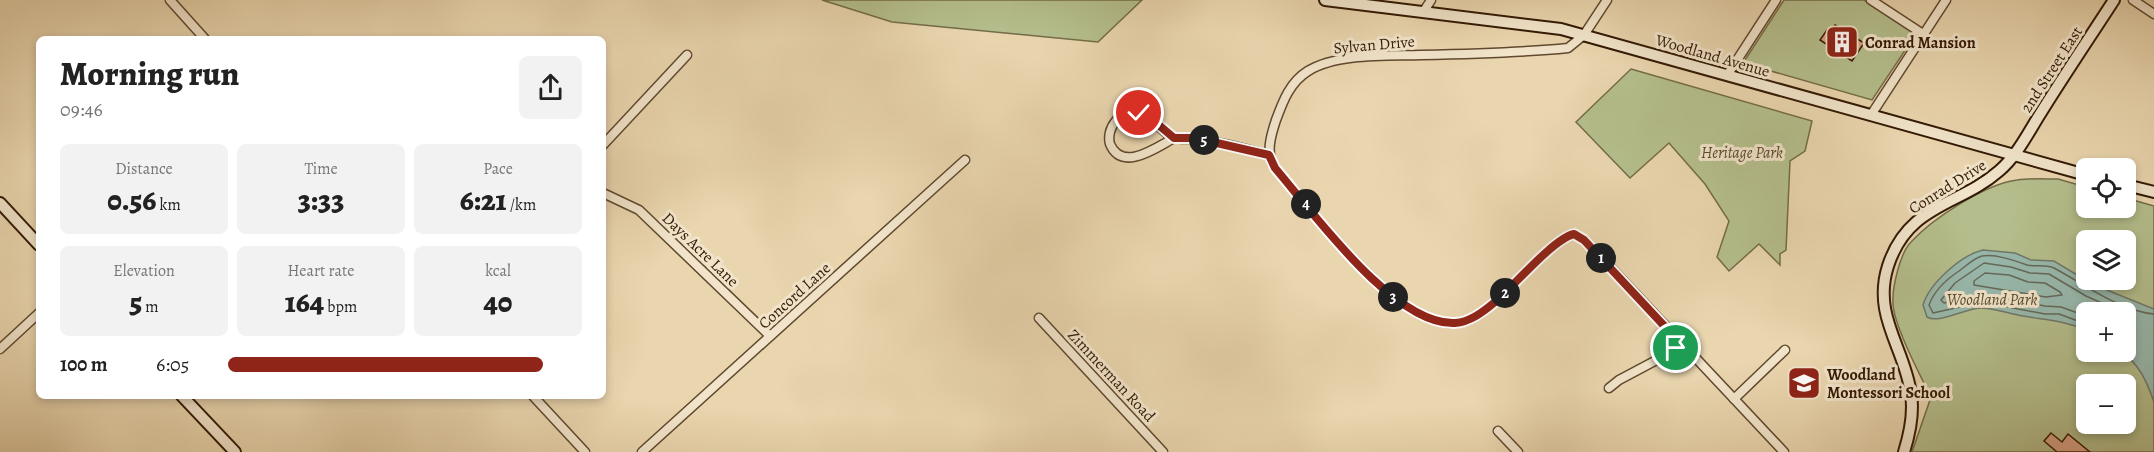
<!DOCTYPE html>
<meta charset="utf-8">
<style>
:root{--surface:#fff;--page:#f2f2f2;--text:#222;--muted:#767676;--accent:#8f2418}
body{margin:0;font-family:Alegreya,serif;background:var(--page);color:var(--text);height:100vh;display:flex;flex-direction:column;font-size:22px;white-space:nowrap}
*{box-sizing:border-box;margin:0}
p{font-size:20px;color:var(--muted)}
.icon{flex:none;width:33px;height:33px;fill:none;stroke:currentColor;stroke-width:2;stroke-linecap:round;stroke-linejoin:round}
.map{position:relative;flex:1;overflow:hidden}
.side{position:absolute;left:36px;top:36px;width:570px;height:363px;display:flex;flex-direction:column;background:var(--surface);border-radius:9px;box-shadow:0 3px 9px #0003}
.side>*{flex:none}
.tools{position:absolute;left:2076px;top:158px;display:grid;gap:12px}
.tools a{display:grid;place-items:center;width:60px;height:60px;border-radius:9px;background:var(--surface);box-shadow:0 3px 9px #0003;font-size:30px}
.pin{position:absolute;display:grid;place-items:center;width:51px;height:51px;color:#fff;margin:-26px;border:3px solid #fff;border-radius:50%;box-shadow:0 2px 6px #0007}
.km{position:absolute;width:30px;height:30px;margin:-15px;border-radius:50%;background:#222;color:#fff;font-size:16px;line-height:30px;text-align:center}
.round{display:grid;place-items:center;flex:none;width:63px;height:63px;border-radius:9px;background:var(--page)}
.headline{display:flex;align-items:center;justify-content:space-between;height:102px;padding:0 24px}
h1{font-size:33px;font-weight:800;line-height:45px}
.metrics{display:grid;grid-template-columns:repeat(3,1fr);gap:9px;height:102px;padding:6px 24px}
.metrics div{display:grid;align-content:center;border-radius:9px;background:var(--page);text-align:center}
.metrics b{font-size:30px;font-weight:800}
.metrics small{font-size:16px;font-weight:400}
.metrics p{font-size:16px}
ul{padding:0 24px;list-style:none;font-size:20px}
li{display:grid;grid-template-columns:96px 72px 1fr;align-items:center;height:45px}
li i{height:15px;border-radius:8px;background:var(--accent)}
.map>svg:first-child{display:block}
.green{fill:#b4be8c;stroke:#746c48;stroke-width:1.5;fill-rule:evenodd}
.water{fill:#97b8ac;stroke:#6f7869;stroke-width:1.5}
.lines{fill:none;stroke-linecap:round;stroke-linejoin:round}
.shore{stroke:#656858;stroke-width:1.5}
.building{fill:#dba287;stroke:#331904;stroke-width:1.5}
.street-casing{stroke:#60482e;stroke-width:11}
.secondary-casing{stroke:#331904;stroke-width:14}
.street{stroke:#f1e4ca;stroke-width:8}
.secondary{stroke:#f1e4ca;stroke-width:10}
.route-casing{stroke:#fff;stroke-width:12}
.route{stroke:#8f2418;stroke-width:8}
.labels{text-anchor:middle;stroke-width:6;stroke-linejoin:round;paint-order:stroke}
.poi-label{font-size:16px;font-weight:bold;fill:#331904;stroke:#f1e4ca;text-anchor:start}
.street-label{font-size:16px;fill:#331904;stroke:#f1e4ca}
.park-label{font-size:16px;font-style:italic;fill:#5a4b2d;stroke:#f1e4ca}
</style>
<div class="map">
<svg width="2154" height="452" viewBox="0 0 2154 452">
<rect width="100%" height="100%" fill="#e9d5ae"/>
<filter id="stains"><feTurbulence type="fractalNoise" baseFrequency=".00333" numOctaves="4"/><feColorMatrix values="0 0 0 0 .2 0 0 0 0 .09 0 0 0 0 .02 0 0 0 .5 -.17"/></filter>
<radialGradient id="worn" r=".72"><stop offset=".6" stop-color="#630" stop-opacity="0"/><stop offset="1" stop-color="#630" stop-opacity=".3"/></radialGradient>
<!-- green -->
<g class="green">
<polygon points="822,0 1142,0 1098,42 892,22"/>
<polygon points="1784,0 1864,0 1916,34 1872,100 1743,63"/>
<polygon points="1631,69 1812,121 1805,151 1790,161 1786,250 1780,254 1780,265 1759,244 1729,271 1717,257 1729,221 1705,184 1669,143 1630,178 1576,122"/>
<path d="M2058 179 2086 187V207H2126V198L2154 206V452H1912L1931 397C1921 377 1893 324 1893 303 1892 288 1900 253 1911 242 1932 219 1985 184 2017 180 2030 178 2045 179 2058 179ZM2086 240H2126V279H2086ZM2086 312H2126V351H2086ZM2086 384H2126V423H2086Z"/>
</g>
<!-- water -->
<path class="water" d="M1983 250 2015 253 2031 260 2054 261 2092 284 2154 309V402C2147 382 2139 363 2120 351H2126V312H2086V330C2064 320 2042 320 2018 315 2007 313 1993 308 1981 308 1966 308 1939 324 1927 317L1923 305C1929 284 1961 255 1983 250Z"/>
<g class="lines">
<!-- shore -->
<g class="shore">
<polygon points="1985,273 2009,275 2028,282 2045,283 2060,292 2062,295 2046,297 1974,285 1974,281"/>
<polyline points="2086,316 2061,307 2045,306 1982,294 1944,303 1941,300 1955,283 1984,263 2011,267 2030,273 2049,274 2086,296 2122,312"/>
<path d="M2086 324 2059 314H2045L1982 302 1933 313 1929 305C1934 291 1947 279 1959 271 1966 266 1974 258 1982 256 1996 254 2013 260 2027 265 2036 267 2045 264 2054 268 2084 284 2120 311 2154 314"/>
</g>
</g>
<!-- building -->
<g class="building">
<polygon points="1835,25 1864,43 1852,61 1820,40 1827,30 1830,32"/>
<polygon points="2051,433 2062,442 2068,434 2090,452 2057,452 2044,441"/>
</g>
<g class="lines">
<defs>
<g id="street">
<polyline points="170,0 205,39"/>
<path d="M1607 0 1584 35 1568 48C1519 53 1470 54 1421 55 1388 56 1337 53 1308 71 1290 82 1283 101 1276 120 1271 135 1265 154 1275 168 1312 211 1395 326 1455 323 1472 322 1486 310 1498 299 1514 285 1555 238 1574 234L1584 240 1614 271 1784 452"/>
<polyline points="1871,0 1923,34"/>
<polyline points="2133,0 2154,14"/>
<polyline points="1424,11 1431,0"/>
<polyline points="1728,74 1776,0"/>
<polyline points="1871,115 1946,0"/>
<path d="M1174 138C1157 147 1122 173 1110 144 1108 137 1110 128 1115 122 1120 115 1130 111 1139 113 1153 117 1161 132 1173 137 1179 140 1189 138 1196 139 1221 142 1245 149 1269 155"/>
<polyline points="603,145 687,55"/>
<polyline points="603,193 639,210 770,336"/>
<polyline points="1039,318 1163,452"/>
<polyline points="0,349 39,313"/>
<polyline points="1609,388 1619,380 1683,346"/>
<polyline points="533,396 585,452"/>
<polyline points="1734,399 1785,350"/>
<polyline points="1498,431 1518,452"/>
<polyline points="642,452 965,160"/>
</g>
<g id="secondary">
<polyline points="1325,0 1561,29 2086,175"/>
<polyline points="2126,185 2154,192"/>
<polyline points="0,203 39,245"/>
<polyline points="182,396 235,452"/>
<path d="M1904 452C1910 433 1914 413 1911 394 1905 348 1872 316 1888 266 1908 204 1959 206 1999 171 2018 155 2029 131 2042 111 2065 74 2090 37 2114 0"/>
</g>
</defs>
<!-- street casing -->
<use href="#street" class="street-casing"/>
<!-- secondary casing -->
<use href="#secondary" class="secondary-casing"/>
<!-- street -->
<use href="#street" class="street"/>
<!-- secondary -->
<use href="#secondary" class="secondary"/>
</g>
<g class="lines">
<defs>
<path id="route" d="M1139 113 1154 121 1174 138H1195L1269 155 1275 168C1312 211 1394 326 1455 323 1470 322 1483 312 1495 302 1513 287 1553 239 1574 234L1584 240 1683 346 1676 348"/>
</defs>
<!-- route casing -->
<use href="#route" class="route-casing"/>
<!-- route -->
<use href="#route" class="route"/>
</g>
<!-- icons -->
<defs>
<symbol id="building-square" viewBox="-11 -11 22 22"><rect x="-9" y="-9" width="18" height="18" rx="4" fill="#8f2418" stroke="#f1e4ca"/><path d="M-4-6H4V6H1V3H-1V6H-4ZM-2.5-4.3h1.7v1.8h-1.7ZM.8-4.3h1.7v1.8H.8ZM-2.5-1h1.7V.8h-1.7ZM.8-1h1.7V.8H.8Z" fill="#fff"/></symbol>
<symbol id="school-square" viewBox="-11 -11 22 22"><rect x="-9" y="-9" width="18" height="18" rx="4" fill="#8f2418" stroke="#f1e4ca"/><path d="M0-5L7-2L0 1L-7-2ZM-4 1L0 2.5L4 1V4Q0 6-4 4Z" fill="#fff"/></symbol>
</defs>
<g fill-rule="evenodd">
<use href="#building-square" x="1823" y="23" width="38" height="38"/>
<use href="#school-square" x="1785" y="364" width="38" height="38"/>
</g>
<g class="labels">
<!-- poi labels -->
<g class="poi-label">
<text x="1865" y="48">Conrad Mansion</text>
<text x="1827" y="380">Woodland<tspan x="1827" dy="18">Montessori School</tspan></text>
</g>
<!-- street labels -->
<g class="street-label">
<text transform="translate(1374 44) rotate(-5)" y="6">Sylvan Drive</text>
<text transform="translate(1713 55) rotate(16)" y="6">Woodland Avenue</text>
<text transform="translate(2051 69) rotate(-57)" y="6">2nd Street East</text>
<text transform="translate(1947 186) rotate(-32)" y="6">Conrad Drive</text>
<text transform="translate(701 249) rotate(44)" y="6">Days Acre Lane</text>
<text transform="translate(794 295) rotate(-42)" y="6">Concord Lane</text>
<text transform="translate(1112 375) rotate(47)" y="6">Zimmerman Road</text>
</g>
<!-- park labels -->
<g class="park-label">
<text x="1742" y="158">Heritage Park</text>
<text x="1992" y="305">Woodland Park</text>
</g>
</g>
<rect width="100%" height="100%" filter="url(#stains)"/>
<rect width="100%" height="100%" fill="url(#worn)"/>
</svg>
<div class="tools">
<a><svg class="icon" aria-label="locate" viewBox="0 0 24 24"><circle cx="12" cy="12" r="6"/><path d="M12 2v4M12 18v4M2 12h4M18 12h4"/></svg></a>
<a><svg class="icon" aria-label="layers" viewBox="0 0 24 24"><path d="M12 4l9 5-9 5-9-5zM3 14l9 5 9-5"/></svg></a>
<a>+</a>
<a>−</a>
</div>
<div class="pin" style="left:1676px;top:348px;background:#1e9e55"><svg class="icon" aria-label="arrive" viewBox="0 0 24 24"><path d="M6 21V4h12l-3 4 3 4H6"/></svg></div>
<div class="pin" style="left:1139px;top:113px;background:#d93025"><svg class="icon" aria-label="check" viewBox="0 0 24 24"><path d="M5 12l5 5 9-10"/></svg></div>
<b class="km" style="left:1601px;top:258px">1</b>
<b class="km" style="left:1505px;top:293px">2</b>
<b class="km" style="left:1393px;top:297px">3</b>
<b class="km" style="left:1306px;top:204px">4</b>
<b class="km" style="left:1204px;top:140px">5</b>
<section class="side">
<div class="headline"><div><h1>Morning run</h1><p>09:46</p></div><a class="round"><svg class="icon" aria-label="share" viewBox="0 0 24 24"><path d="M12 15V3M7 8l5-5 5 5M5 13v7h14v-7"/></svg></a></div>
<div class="metrics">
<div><p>Distance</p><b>0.56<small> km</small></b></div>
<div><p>Time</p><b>3:33</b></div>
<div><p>Pace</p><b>6:21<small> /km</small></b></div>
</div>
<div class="metrics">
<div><p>Elevation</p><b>5<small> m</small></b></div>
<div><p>Heart rate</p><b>164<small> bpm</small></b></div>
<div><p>kcal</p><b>40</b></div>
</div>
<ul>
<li><b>100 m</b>6:05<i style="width:89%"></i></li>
</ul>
</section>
</div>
